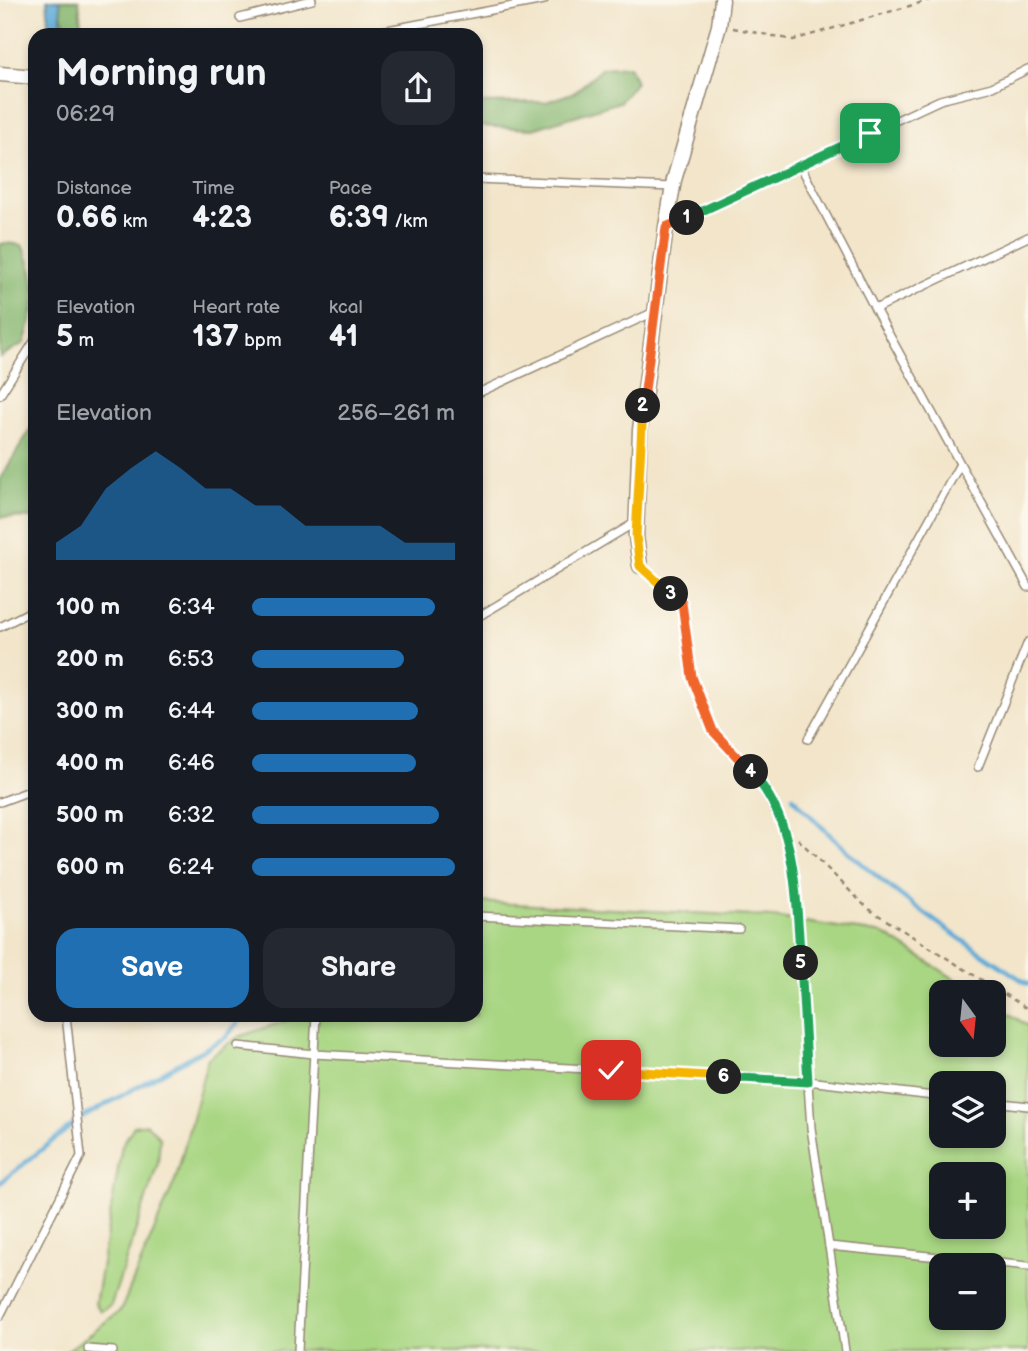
<!DOCTYPE html>
<meta charset="utf-8">
<style>
:root{--surface:#171b24;--page:#242831;--text:#f1f3f6;--muted:#9ea1a6;--accent:#1f6fb2}
body{margin:0;font-family:"Balsamiq Sans",sans-serif;background:var(--page);color:var(--text);height:100vh;display:flex;flex-direction:column;font-size:26px;white-space:nowrap}
*{box-sizing:border-box;margin:0}
p{font-size:23px;color:var(--muted)}
.icon{flex:none;width:38px;height:38px;fill:none;stroke:currentColor;stroke-width:2;stroke-linecap:round;stroke-linejoin:round}
.map{position:relative;flex:1;overflow:hidden}
.panel{position:absolute;left:28px;top:28px;width:455px;height:994px;display:flex;flex-direction:column;background:var(--surface);border-radius:21px;box-shadow:0 4px 10px #0003}
.panel>*{flex:none}
.needle{width:46px;rotate:165deg}
.fabs{position:absolute;left:929px;top:980px;display:grid;gap:14px}
.fabs a{display:grid;place-items:center;width:77px;height:77px;border-radius:14px;background:var(--surface);box-shadow:0 4px 10px #0003;font-size:35px}
.pin{position:absolute;display:grid;place-items:center;width:60px;height:60px;color:#fff;margin:-30px;border-radius:14px;box-shadow:0 4px 10px #0006}
.km{position:absolute;width:35px;height:35px;margin:-18px;border-radius:50%;background:#222;color:#fff;font-size:19px;line-height:35px;text-align:center}
.round{display:grid;place-items:center;flex:none;width:74px;height:74px;border-radius:21px;background:var(--page)}
.summary{display:flex;align-items:center;justify-content:space-between;height:119px;padding:0 28px}
h1{font-size:38px;font-weight:800;line-height:52px}
.metrics{display:grid;grid-template-columns:repeat(3,1fr);gap:10px;height:119px;padding:7px 28px}
.metrics div{display:grid;align-content:center}
.metrics b{font-size:30px;font-weight:800}
.metrics small{font-size:19px;font-weight:400}
.metrics p{font-size:19px}
.chart{height:196px;padding:14px 28px}
.chart p{display:flex;justify-content:space-between}
.chart svg{width:100%;height:126px;margin-top:7px;fill:var(--accent);opacity:.7}
.cta{display:flex;gap:14px;margin-top:auto;padding:14px 28px}
.cta a{flex:1;height:80px;border-radius:21px;background:var(--accent);color:#fff;font-size:28px;font-weight:800;line-height:80px;text-align:center}
.cta a+a{background:var(--page);color:var(--text)}
ul{padding:0 28px;list-style:none;font-size:23px}
li{display:grid;grid-template-columns:112px 84px 1fr;align-items:center;height:52px}
li i{height:18px;border-radius:9px;background:var(--accent)}
.map>svg:first-child{display:block}
.green{fill:#a8d682;stroke:#728050;stroke-width:2;fill-rule:evenodd}
.forest{fill:#86b770;stroke:#607047;stroke-width:2}
.water{fill:#5daad6;stroke:#4c6a7a;stroke-width:2}
.lines{fill:none;stroke-linecap:round;stroke-linejoin:round}
.stream{stroke:#5daad6;stroke-width:4.5}
.lane-casing{stroke:#968874;stroke-width:10}
.street-casing{stroke:#968874;stroke-width:17}
.path{stroke:#968874;stroke-width:2.5;stroke-dasharray:5 5;stroke-linecap:butt}
.lane{stroke:#fff;stroke-width:7}
.street{stroke:#fff;stroke-width:14}
.split-1-casing{stroke:#fff;stroke-width:14}
.split-2-casing{stroke:#fff;stroke-width:14}
.split-3-casing{stroke:#fff;stroke-width:14}
.split-4-casing{stroke:#fff;stroke-width:14}
.split-5-casing{stroke:#fff;stroke-width:14}
.split-6-casing{stroke:#fff;stroke-width:14}
.split-7-casing{stroke:#fff;stroke-width:14}
.split-1{stroke:#22a559;stroke-width:9}
.split-2{stroke:#f0652b;stroke-width:9}
.split-3{stroke:#f5b400;stroke-width:9}
.split-4{stroke:#f0652b;stroke-width:9}
.split-5{stroke:#22a559;stroke-width:9}
.split-6{stroke:#22a559;stroke-width:9}
.split-7{stroke:#f5b400;stroke-width:9}
</style>
<div class="map">
<svg width="1028" height="1351" viewBox="0 0 1028 1351">
<rect width="100%" height="100%" fill="#fbf7ec"/>
<filter id="ink" filterUnits="userSpaceOnUse"><feTurbulence type="fractalNoise" baseFrequency=".0143" numOctaves="2"/><feDisplacementMap in="SourceGraphic" scale="14" xChannelSelector="R" yChannelSelector="G"/><feConvolveMatrix kernelMatrix="1 2 1 2 8 2 1 2 1" color-interpolation-filters="sRGB"/></filter>
<filter id="wash" filterUnits="userSpaceOnUse"><feTurbulence type="fractalNoise" baseFrequency=".00686" numOctaves="4" result="noise"/><feDisplacementMap in="SourceGraphic" scale="28" xChannelSelector="R" yChannelSelector="G"/><feGaussianBlur stdDeviation="1.57" result="paint"/><feColorMatrix in="noise" values="0 0 0 0 0 0 0 0 0 0 0 0 0 0 0 0 0 1.4 0 .05"/><feComposite in="paint" operator="in"/></filter>
<g filter="url(#wash)">
<rect width="100%" height="100%" fill="#f2e5ca"/>
<!-- green -->
<g class="green">
<path d="M476 902 772 917 884 934 975 992H942V1045H994V1004L1028 1026V1351H67L121 1310 176 1178 208 1058 238 1037 291 1019 293 1015H476ZM942 1083H994V1136H942ZM942 1174H994V1227H942ZM942 1265H994V1318H942Z"/>
<polygon points="147,1124 160,1138 158,1163 111,1305 101,1311 95,1304 122,1145 134,1126"/>
</g>
<!-- forest -->
<g class="forest">
<polygon points="60,0 79,0 81,26 77,31 69,30 62,18"/>
<polygon points="629,66 636,82 620,102 533,129 476,126 476,103 546,102 575,92 602,68"/>
<path d="M6 243 22 245C40 284 37 303 24 343L0 357V244Z"/>
<polygon points="35,422 35,518 0,517 0,479"/>
</g>
<!-- water -->
<polygon class="water" points="47,0 60,0 62,35 50,35"/>
<g class="lines">
<!-- stream -->
<g class="stream">
<path d="M793 797C861 872 943 929 1028 984"/>
<polyline points="0,1183 80,1119 226,1037 244,1015"/>
</g>
</g>
</g>
<g filter="url(#ink)">
<g class="lines">
<defs>
<g id="lane">
<polyline points="240,18 312,0"/>
<polyline points="361,35 544,0"/>
<polyline points="800,165 875,309 1028,237"/>
<polyline points="476,179 673,187"/>
<polyline points="667,227 940,100 992,87 1028,69"/>
<polyline points="875,309 1028,587"/>
<polyline points="476,394 654,312"/>
<polyline points="0,395 35,340"/>
<polyline points="640,566 682,603 692,677 713,731 759,781 782,823 793,862 811,1128 845,1351"/>
<polyline points="476,618 636,522"/>
<polyline points="0,627 35,609"/>
<polyline points="808,739 960,464"/>
<polyline points="978,767 1028,642"/>
<polyline points="0,802 35,789"/>
<polyline points="476,916 739,929"/>
<polyline points="238,1046 314,1054 808,1081 942,1097"/>
<polyline points="994,1102 1028,1106"/>
<polyline points="829,1246 1028,1266"/>
<polyline points="0,1316 81,1156 66,1015"/>
<polyline points="88,1349 113,1351"/>
<polyline points="298,1351 316,1015"/>
</g>
<g id="street">
<polyline points="0,74 35,77"/>
<polyline points="640,566 636,536 640,430 666,227 674,180 719,26 722,0"/>
</g>
</defs>
<!-- lane casing -->
<use href="#lane" class="lane-casing"/>
<!-- street casing -->
<use href="#street" class="street-casing"/>
<!-- path -->
<g class="path">
<polyline points="733,28 793,40 930,0"/>
<polyline points="798,839 867,908 1028,1009"/>
</g>
<!-- lane -->
<use href="#lane" class="lane"/>
<!-- street -->
<use href="#street" class="street"/>
</g>
</g>
<g class="lines" filter="url(#ink)">
<defs>
<polyline id="split-1" points="687,218 870,133"/>
<polyline id="split-2" points="643,406 666,227 687,218"/>
<polyline id="split-3" points="643,406 636,536 640,566 671,594"/>
<polyline id="split-4" points="671,594 682,603 692,677 713,731 751,772"/>
<path id="split-5" d="M751 772C799 824 795 898 801 963"/>
<polyline id="split-6" points="724,1077 808,1082 801,963"/>
<polyline id="split-7" points="611,1070 724,1077"/>
</defs>
<!-- split-1 casing -->
<use href="#split-1" class="split-1-casing"/>
<!-- split-2 casing -->
<use href="#split-2" class="split-2-casing"/>
<!-- split-3 casing -->
<use href="#split-3" class="split-3-casing"/>
<!-- split-4 casing -->
<use href="#split-4" class="split-4-casing"/>
<!-- split-5 casing -->
<use href="#split-5" class="split-5-casing"/>
<!-- split-6 casing -->
<use href="#split-6" class="split-6-casing"/>
<!-- split-7 casing -->
<use href="#split-7" class="split-7-casing"/>
<!-- split-1 -->
<use href="#split-1" class="split-1"/>
<!-- split-2 -->
<use href="#split-2" class="split-2"/>
<!-- split-3 -->
<use href="#split-3" class="split-3"/>
<!-- split-4 -->
<use href="#split-4" class="split-4"/>
<!-- split-5 -->
<use href="#split-5" class="split-5"/>
<!-- split-6 -->
<use href="#split-6" class="split-6"/>
<!-- split-7 -->
<use href="#split-7" class="split-7"/>
</g>
</svg>
<div class="fabs">
<a><svg class="needle" viewBox="-14 -14 28 28"><path d="M0-13l5 13h-10z" fill="#e53935"/><path d="M0 13l5-13h-10z" fill="#9ea1a6"/></svg></a>
<a><svg class="icon" aria-label="layers" viewBox="0 0 24 24"><path d="M12 4l9 5-9 5-9-5zM3 14l9 5 9-5"/></svg></a>
<a>+</a>
<a>−</a>
</div>
<div class="pin" style="left:870px;top:133px;background:#1e9e55"><svg class="icon" aria-label="arrive" viewBox="0 0 24 24"><path d="M6 21V4h12l-3 4 3 4H6"/></svg></div>
<div class="pin" style="left:611px;top:1070px;background:#d93025"><svg class="icon" aria-label="check" viewBox="0 0 24 24"><path d="M5 12l5 5 9-10"/></svg></div>
<b class="km" style="left:687px;top:218px">1</b>
<b class="km" style="left:643px;top:406px">2</b>
<b class="km" style="left:671px;top:594px">3</b>
<b class="km" style="left:751px;top:772px">4</b>
<b class="km" style="left:801px;top:963px">5</b>
<b class="km" style="left:724px;top:1077px">6</b>
<section class="panel">
<div class="summary"><div><h1>Morning run</h1><p>06:29</p></div><a class="round"><svg class="icon" aria-label="share" viewBox="0 0 24 24"><path d="M12 15V3M7 8l5-5 5 5M5 13v7h14v-7"/></svg></a></div>
<div class="metrics">
<div><p>Distance</p><b>0.66<small> km</small></b></div>
<div><p>Time</p><b>4:23</b></div>
<div><p>Pace</p><b>6:39<small> /km</small></b></div>
</div>
<div class="metrics">
<div><p>Elevation</p><b>5<small> m</small></b></div>
<div><p>Heart rate</p><b>137<small> bpm</small></b></div>
<div><p>kcal</p><b>41</b></div>
</div>
<div class="chart"><p><span>Elevation</span>256–261 m</p>
<svg viewBox="0 0 160 44" preserveAspectRatio="none"><path d="M0 44V38L10 32L20 19L30 12L40 6L50 12L60 19L70 19L80 25L90 25L100 32L110 32L120 32L130 32L140 38L150 38L160 38V44z"/></svg>
</div>
<ul>
<li><b>100 m</b>6:34<i style="width:90%"></i></li>
<li><b>200 m</b>6:53<i style="width:75%"></i></li>
<li><b>300 m</b>6:44<i style="width:82%"></i></li>
<li><b>400 m</b>6:46<i style="width:81%"></i></li>
<li><b>500 m</b>6:32<i style="width:92%"></i></li>
<li><b>600 m</b>6:24<i style="width:100%"></i></li>
</ul>
<div class="cta"><a>Save</a><a>Share</a></div>
</section>
</div>
